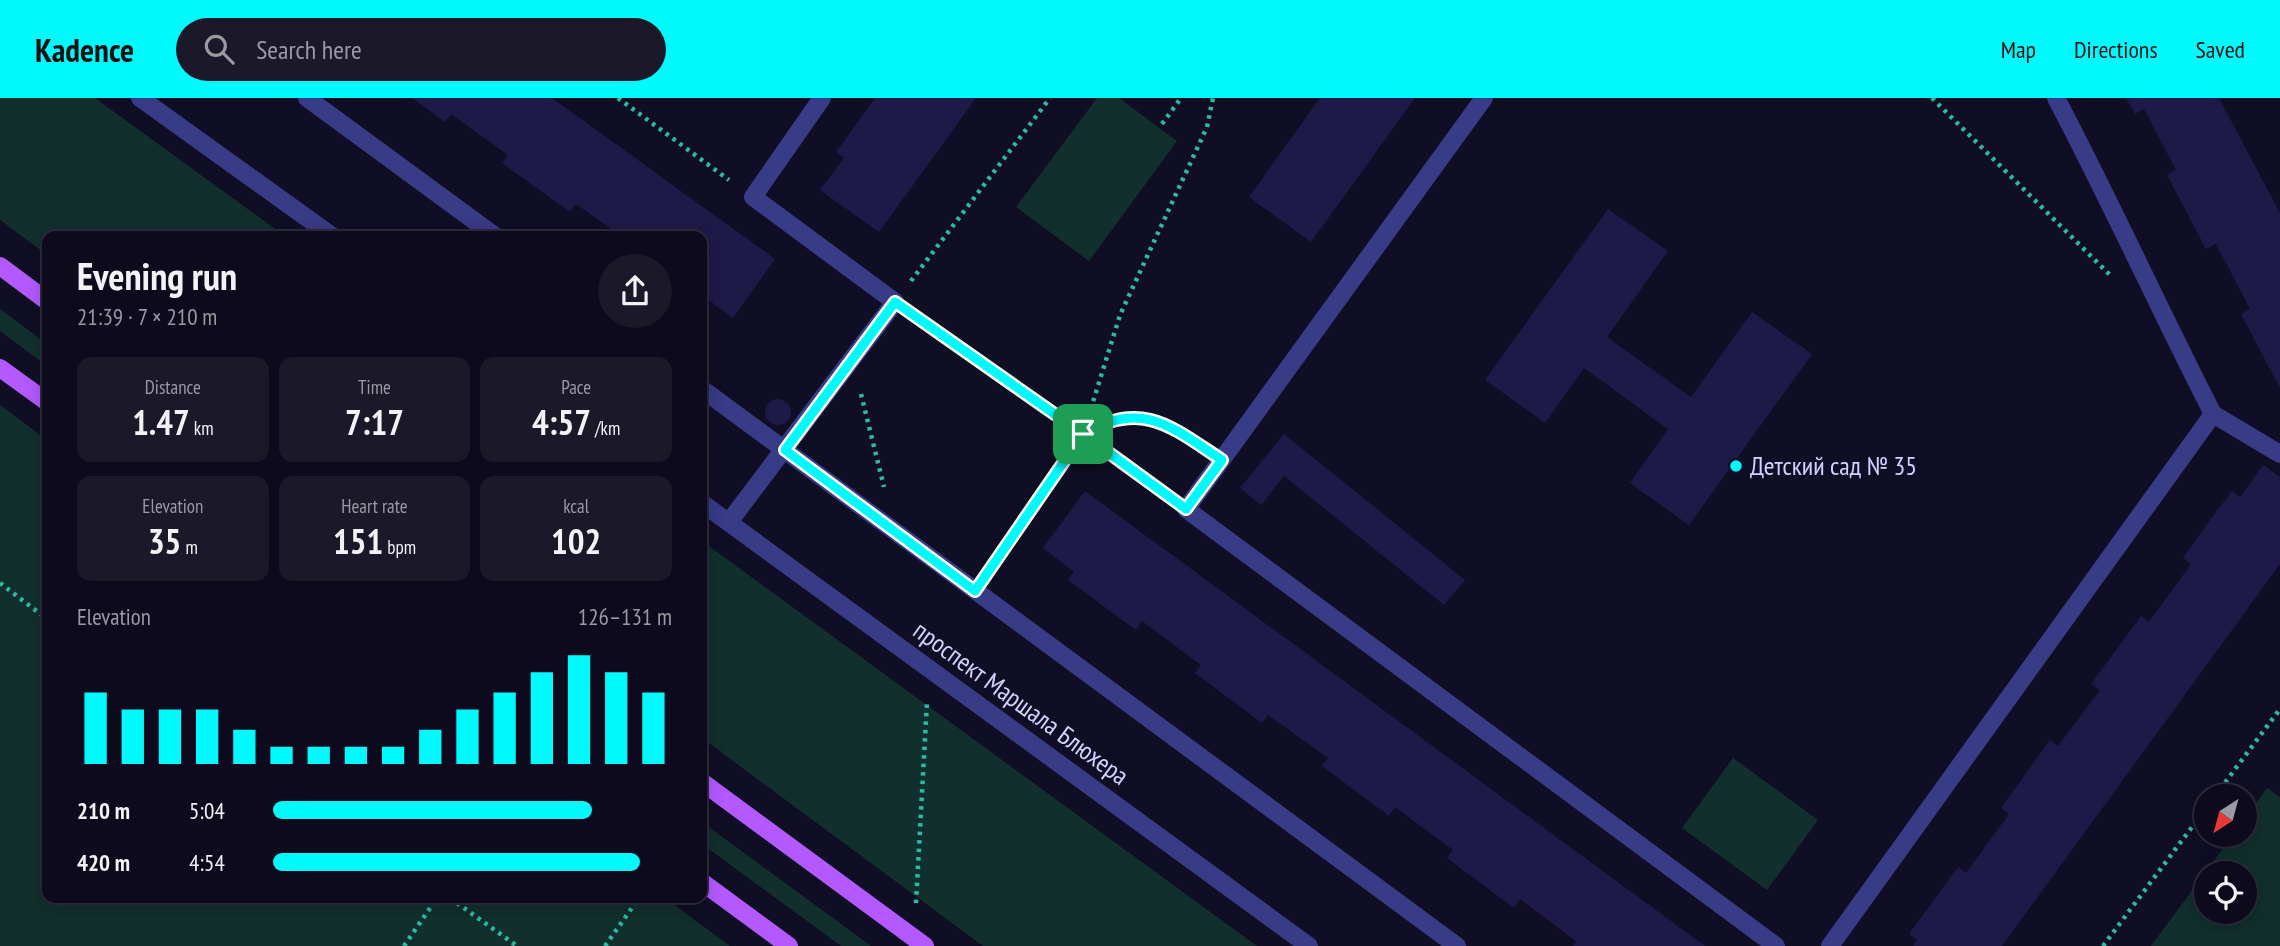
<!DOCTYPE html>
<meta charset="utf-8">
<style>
:root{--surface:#0c0a1c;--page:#1a1829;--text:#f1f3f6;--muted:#9a9aa3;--line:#2c2b3b;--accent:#00f9fd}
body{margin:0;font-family:"PT Sans Narrow",sans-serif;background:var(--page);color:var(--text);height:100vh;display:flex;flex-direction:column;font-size:26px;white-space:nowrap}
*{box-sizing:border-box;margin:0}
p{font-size:23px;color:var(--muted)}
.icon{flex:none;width:38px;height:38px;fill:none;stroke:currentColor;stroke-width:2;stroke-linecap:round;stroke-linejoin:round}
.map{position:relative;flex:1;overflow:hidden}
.details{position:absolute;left:42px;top:133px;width:665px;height:672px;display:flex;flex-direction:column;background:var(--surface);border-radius:14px;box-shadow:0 4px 18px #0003,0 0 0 2px var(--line)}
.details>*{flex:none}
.needle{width:46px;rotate:216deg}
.fabs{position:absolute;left:2194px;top:686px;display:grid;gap:14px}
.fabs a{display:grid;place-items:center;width:63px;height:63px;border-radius:50%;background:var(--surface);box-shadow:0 4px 18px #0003,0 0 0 2px var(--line);font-size:35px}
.pin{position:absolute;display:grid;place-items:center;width:60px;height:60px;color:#fff;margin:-30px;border-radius:14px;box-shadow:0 4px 10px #0006}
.round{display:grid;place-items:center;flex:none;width:74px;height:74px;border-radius:37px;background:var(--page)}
.overview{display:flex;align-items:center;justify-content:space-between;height:119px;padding:0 35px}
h1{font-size:38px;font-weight:800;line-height:52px}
.metrics{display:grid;grid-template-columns:repeat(3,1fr);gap:10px;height:119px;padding:7px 35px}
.metrics div{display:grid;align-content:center;border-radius:14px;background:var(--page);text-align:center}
.metrics b{font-size:35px;font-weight:800}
.metrics small{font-size:19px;font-weight:400}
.metrics p{font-size:19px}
.chart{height:196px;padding:14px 35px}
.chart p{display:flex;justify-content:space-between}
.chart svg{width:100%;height:126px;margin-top:7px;stroke:var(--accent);stroke-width:6}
ul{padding:0 35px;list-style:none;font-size:23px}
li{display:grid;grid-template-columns:112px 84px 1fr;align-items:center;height:52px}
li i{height:18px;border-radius:9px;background:var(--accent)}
header{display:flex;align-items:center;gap:42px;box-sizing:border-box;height:98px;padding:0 35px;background:var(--accent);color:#111}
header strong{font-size:33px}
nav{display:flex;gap:38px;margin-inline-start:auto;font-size:24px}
.search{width:490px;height:63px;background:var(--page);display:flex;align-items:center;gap:18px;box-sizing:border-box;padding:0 24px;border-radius:38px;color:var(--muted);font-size:26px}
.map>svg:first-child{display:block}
.green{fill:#112f2c;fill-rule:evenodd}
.building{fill:#1f1947}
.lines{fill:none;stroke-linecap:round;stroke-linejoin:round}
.path{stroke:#2bbaa5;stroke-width:4.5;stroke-dasharray:3.5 5;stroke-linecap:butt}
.service{stroke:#383b85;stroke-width:18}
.minor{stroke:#383b85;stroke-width:18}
.primary{stroke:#b359ff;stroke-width:18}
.route-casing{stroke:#fff;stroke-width:14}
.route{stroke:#00f9fd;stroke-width:9}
.poi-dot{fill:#00f9fd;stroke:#100e25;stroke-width:2.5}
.labels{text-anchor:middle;stroke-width:5;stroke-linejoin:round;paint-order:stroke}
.poi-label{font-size:26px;fill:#d3d2ff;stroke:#100e25;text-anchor:start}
.street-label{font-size:26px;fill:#d3d2ff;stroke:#100e25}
</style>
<header>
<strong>Kadence</strong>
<div class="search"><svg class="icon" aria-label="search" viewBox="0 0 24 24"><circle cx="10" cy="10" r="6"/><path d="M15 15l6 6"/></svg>Search here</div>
<nav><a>Map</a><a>Directions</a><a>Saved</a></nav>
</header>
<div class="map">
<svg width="2280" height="848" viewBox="0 0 2280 848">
<rect width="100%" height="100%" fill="#100e25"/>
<!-- green -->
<g class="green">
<polygon points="0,0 95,0 285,138 47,138 47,157 0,122"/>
<polygon points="1097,0 1119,0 1177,43 1089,163 1016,109"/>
<polygon points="0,211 47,246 47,268 0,233"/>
<polygon points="0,307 47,342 47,800 665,800 730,848 0,848"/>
<polygon points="702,443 1257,848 983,848 702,640"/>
<polygon points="1733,660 1818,722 1767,792 1682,730"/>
<path d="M2267 690 2280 699V848H2151L2233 737H2245V720ZM2207 775H2245V814H2207Z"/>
<polygon points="702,724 871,848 841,848 702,746"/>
</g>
<!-- building -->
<g class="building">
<polygon points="412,0 552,0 775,161 733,220 702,197 702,138 621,138 576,106 570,114 502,65 508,57 451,16 445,24"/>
<polygon points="875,0 976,0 879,134 820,92 844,60 836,54"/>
<polygon points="1320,0 1415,0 1311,144 1249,99"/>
<polygon points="2126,0 2219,0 2280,115 2280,290 2241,216 2250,211 2216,146 2206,151 2167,77 2176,72 2144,11 2135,16"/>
<polygon points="1608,111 1668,153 1607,239 1691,299 1752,214 1812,256 1689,427 1630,385 1668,331 1584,270 1545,325 1485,282"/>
<circle cx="778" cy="314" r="13"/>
<polygon points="1284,336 1465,482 1444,507 1284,378 1261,407 1240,390"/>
<polygon points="2263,367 2280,379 2280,466 2002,848 1913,848 1917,842 1909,836 1958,769 1966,775 2009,716 2001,710 2050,642 2058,648 2100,592 2091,586 2141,518 2149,524 2191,466 2183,460 2207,426 2232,393 2240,399"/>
<polygon points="1085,393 1705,848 1573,848 1576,843 1520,801 1514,810 1447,760 1453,752 1395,709 1389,718 1322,668 1328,660 1268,617 1262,625 1195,575 1201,567 1142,523 1136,532 1068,482 1074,474 1043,450"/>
</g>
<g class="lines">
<!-- path -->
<g class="path">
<polyline points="618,0 729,82"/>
<polyline points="1932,0 2110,177"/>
<polyline points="1162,26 1181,0"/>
<polyline points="911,183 1050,0"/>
<polyline points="919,220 1165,396"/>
<polyline points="861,296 884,389"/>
<path d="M1084 336C1132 307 1154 318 1197 346"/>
<polyline points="992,469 1083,336 1120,217 1207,29 1213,0"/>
<polyline points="0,485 47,521"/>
<polyline points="2215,698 2280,611"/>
<polyline points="450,800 517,848"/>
<polyline points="916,805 927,604"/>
<polyline points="404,848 437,800"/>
<polyline points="605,848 639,800"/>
<polyline points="2103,848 2207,709"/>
</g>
<!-- service -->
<g class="service">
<polyline points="307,0 495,138"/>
<polyline points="1484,0 1186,411 1776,848"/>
<path d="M2056 0C2111 104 2159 211 2213 316"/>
<polyline points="702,291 1457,848"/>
<polyline points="729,424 895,204 753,99 822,0"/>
<polyline points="1830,848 2213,316 2280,356"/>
</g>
<!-- minor -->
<g class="minor">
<polyline points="140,0 332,138"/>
<polyline points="702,405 1309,848"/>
</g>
<!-- primary -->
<g class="primary">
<polyline points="0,168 47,203"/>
<polyline points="0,270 47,304"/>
<polyline points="702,684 925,848"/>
<polyline points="702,784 789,848"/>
</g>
</g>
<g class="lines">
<defs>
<path id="route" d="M1083 336 895 204 785 352 975 493 1083 336 1186 411 1222 362C1172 329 1142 301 1083 336"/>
</defs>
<!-- route casing -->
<use href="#route" class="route-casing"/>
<!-- route -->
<use href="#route" class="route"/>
</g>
<!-- markers -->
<circle class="poi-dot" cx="1736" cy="368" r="7"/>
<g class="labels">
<!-- poi labels -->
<g class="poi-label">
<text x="1750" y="377">Детский сад № 35</text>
</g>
<!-- street labels -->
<g class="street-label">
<text transform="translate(1021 605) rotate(36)" y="9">проспект Маршала Блюхера</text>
</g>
</g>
</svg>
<div class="fabs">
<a><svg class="needle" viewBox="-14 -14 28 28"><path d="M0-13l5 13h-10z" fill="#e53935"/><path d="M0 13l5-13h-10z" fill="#9a9aa3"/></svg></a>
<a><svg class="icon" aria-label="locate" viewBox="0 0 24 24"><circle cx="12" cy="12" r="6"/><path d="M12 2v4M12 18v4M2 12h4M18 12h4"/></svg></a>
</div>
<div class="pin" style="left:1083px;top:336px;background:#1e9e55"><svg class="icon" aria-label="arrive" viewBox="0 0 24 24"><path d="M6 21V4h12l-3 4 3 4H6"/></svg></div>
<section class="details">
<div class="overview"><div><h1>Evening run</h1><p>21:39 · 7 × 210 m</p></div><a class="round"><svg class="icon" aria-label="share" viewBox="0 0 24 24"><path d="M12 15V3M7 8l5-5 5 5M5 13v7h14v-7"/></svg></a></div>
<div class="metrics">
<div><p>Distance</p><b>1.47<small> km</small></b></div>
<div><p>Time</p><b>7:17</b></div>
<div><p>Pace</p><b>4:57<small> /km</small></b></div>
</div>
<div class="metrics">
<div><p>Elevation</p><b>35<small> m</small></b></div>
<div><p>Heart rate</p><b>151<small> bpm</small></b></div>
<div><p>kcal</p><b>102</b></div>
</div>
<div class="chart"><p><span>Elevation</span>126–131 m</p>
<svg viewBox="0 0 160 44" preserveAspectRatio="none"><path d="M5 44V19M15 44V25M25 44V25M35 44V25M45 44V32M55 44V38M65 44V38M75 44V38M85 44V38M95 44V32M105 44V25M115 44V19M125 44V12M135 44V6M145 44V12M155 44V19"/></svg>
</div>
<ul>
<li><b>210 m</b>5:04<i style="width:80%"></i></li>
<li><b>420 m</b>4:54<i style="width:92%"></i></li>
</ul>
</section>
</div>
